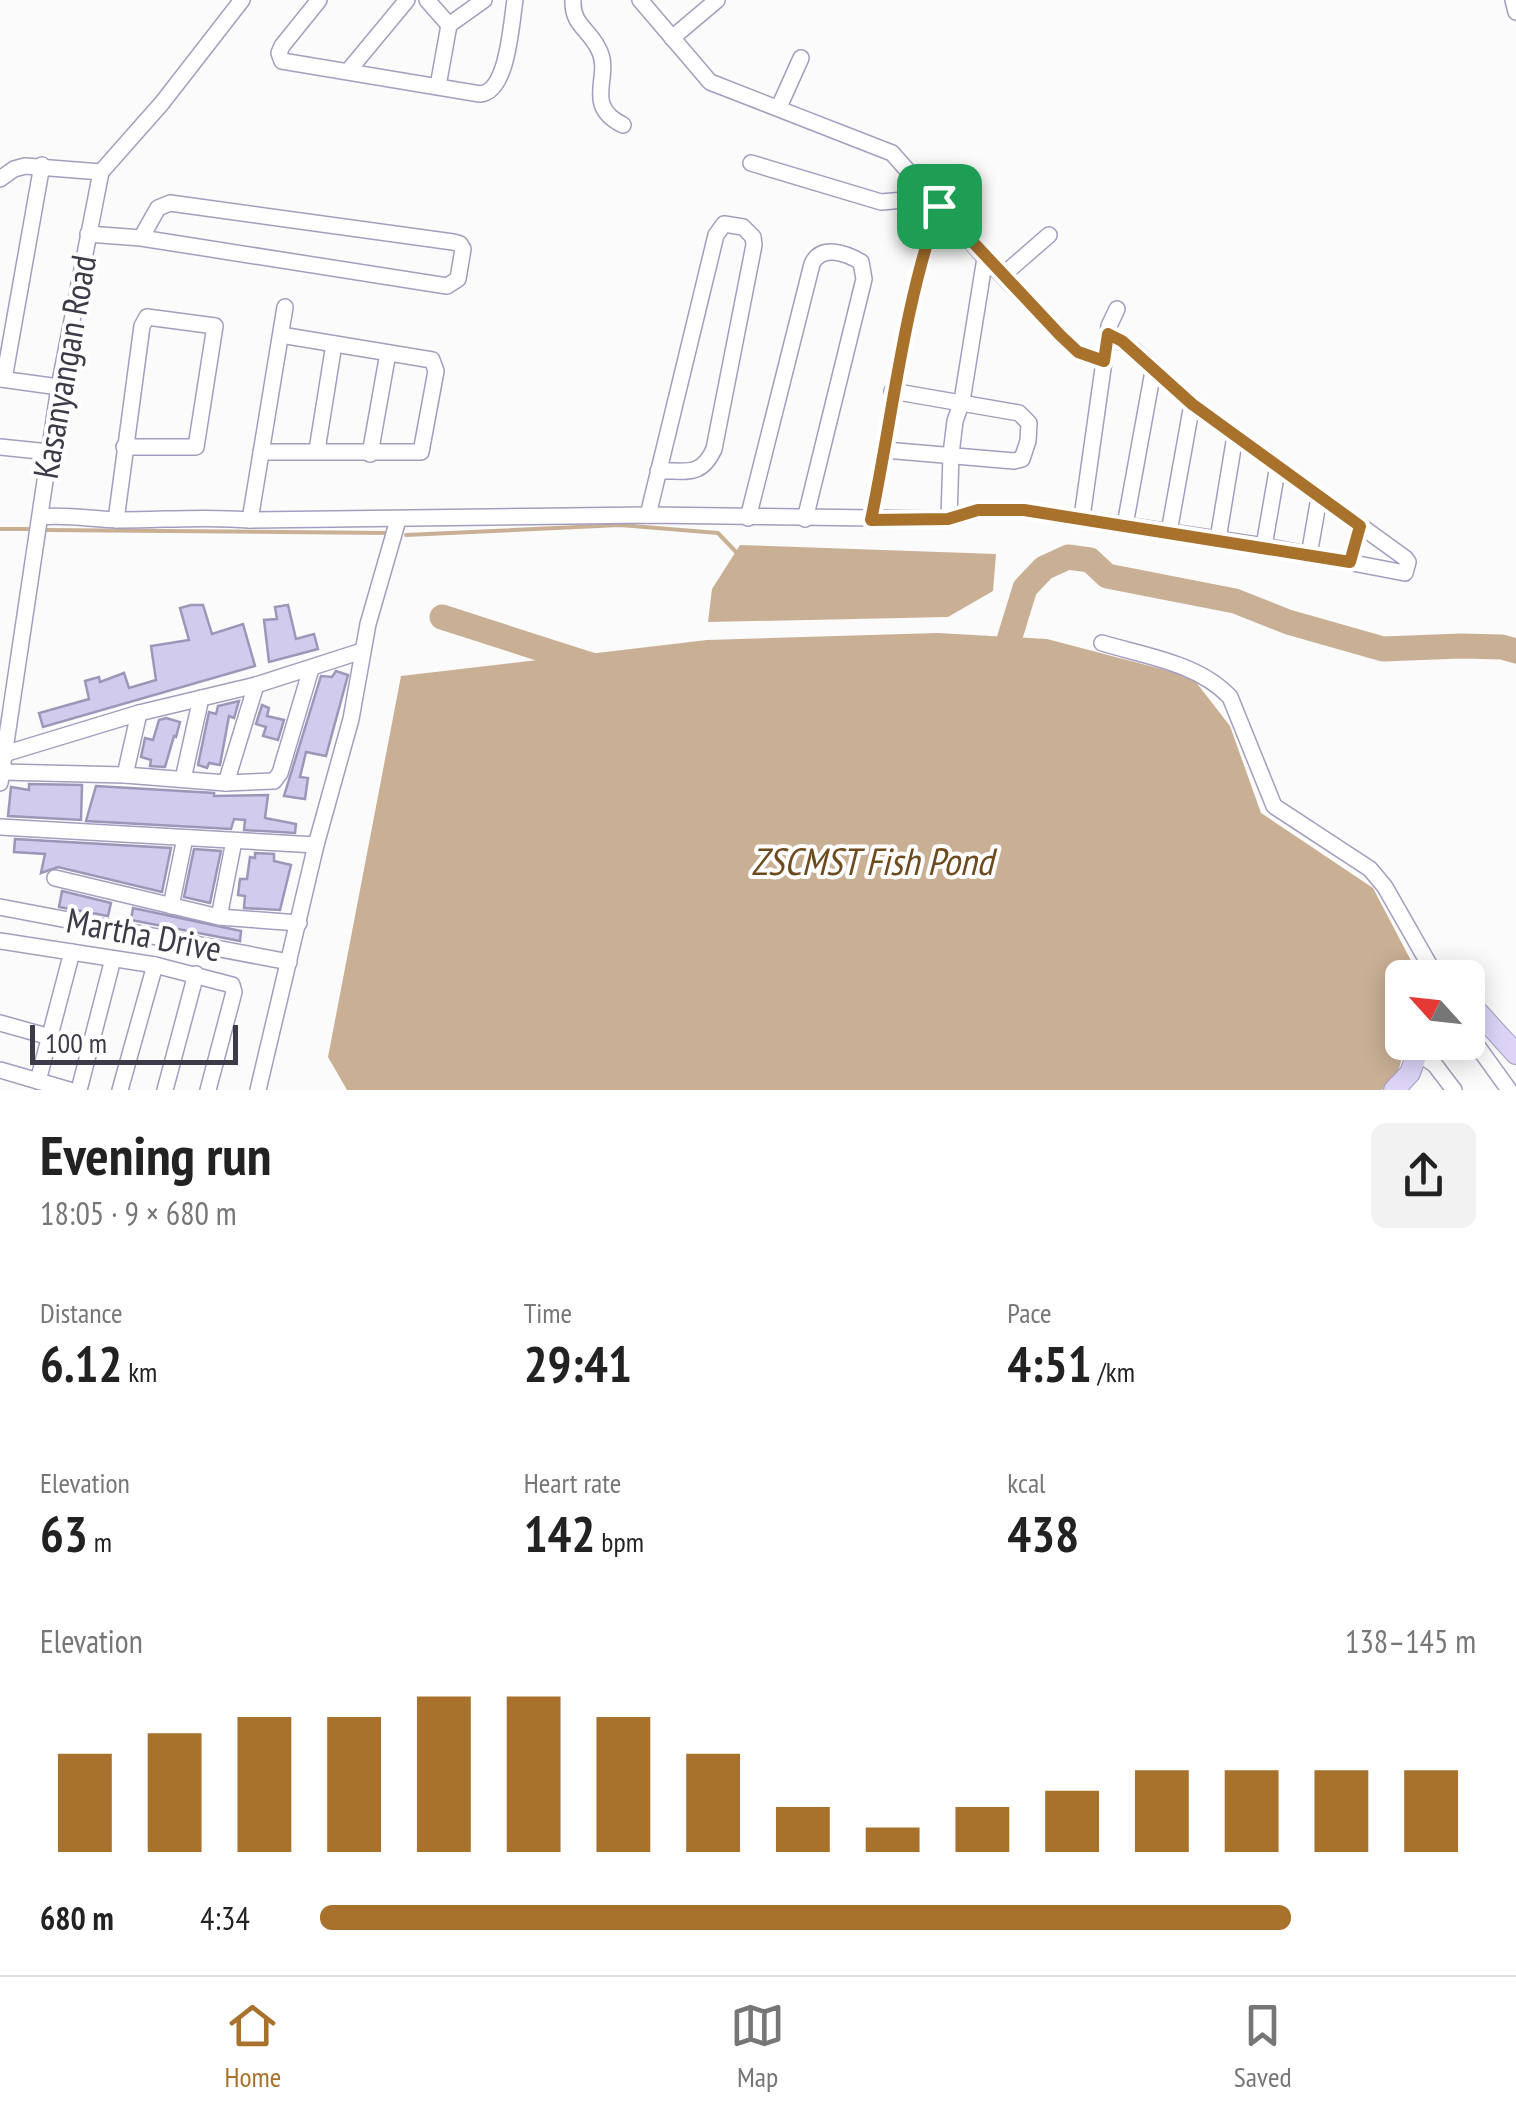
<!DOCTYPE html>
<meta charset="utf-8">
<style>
:root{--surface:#fff;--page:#f2f2f2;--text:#222;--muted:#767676;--line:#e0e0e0;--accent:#a8722d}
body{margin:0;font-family:"PT Sans Narrow",sans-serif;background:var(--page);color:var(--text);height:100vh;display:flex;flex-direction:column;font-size:38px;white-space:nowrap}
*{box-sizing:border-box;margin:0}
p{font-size:32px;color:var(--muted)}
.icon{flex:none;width:55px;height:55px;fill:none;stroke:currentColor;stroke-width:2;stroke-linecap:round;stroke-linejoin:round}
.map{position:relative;height:1090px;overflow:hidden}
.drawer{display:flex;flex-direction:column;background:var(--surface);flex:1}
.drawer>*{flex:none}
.needle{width:65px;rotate:297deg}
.controls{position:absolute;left:1385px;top:960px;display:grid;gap:20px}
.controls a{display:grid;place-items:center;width:100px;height:100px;border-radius:15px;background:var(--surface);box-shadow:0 5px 25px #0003;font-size:50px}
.scale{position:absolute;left:30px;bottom:25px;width:208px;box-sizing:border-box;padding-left:10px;border:5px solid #3d3b49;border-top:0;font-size:28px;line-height:35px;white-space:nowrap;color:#3d3b49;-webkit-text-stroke:8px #fff;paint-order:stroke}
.pin{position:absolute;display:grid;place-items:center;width:85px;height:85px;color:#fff;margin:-42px;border-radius:20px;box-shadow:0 5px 15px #0006}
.round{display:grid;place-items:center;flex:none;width:105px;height:105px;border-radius:15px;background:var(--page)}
.headline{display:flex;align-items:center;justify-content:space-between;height:170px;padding:0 40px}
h1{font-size:55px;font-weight:700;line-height:75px}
.metrics{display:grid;grid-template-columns:repeat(3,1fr);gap:15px;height:170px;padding:10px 40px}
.metrics div{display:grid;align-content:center}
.metrics b{font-size:50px;font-weight:700}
.metrics small{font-size:28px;font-weight:400}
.metrics p{font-size:28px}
.chart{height:280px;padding:20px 40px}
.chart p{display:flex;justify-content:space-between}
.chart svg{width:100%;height:180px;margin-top:10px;stroke:var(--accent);stroke-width:6}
ul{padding:0 40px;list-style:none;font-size:32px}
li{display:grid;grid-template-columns:160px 120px 1fr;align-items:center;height:75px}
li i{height:25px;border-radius:12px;background:var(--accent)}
.tab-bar{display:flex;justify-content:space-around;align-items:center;height:140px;border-top:2px solid var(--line);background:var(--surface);font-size:28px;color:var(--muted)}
.tab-bar a{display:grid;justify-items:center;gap:5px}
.tab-bar .active{color:var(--accent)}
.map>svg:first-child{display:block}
.water{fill:#c9b095}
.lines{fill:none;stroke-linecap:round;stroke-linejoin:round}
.stream{stroke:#c9b095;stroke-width:4}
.river{stroke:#c9b095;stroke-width:25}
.building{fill:#d1cced;stroke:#9c97b8;stroke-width:2.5}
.street-casing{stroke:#a39ebf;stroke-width:18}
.secondary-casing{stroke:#a39ebf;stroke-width:22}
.street{stroke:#fff;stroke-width:15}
.secondary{stroke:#ddd4f8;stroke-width:20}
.route-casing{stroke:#fff;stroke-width:20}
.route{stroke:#a8722d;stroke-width:12}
.labels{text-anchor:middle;stroke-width:8;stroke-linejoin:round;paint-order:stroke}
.street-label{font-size:35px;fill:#3d3b49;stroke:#fff}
.water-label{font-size:38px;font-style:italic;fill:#6e4b1e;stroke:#fff}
</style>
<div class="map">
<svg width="1516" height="1090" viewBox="0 0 1516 1090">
<rect width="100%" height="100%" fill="#fbfbfb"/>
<!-- water -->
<g class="water">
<polygon points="740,545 996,554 993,591 948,617 708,622 712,589"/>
<polygon points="937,633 1047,639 1192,677 1230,726 1261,813 1373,888 1418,974 1418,977 1402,978 1402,1042 1406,1043 1395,1083 1381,1090 347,1090 328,1057 401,676 707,640"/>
</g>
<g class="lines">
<!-- stream -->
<g class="stream">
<polyline points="0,529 28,529"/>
<polyline points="45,530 388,533"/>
<polyline points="406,535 620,525 718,533 736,552"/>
</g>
<!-- river -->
<g class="river">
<polyline points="442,617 594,666"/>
<polyline points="1001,666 1025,588 1044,568 1068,557 1090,560 1107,576 1235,601 1288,622 1383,649 1461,646 1502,647 1516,651"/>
</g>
</g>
<!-- building -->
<g class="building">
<polygon points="191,605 203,605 212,634 243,624 255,666 43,727 39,713 89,699 85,681 99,677 100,682 124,673 129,688 156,680 151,646 189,640 180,608"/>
<polygon points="288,605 296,639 314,634 318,649 269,662 264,620 277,619 275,607"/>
<polygon points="336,671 348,675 326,756 306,752 300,777 308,778 305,799 284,796 321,676 332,677"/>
<polygon points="239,701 234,718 229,716 220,765 209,763 207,768 198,765 209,712 216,714 218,706"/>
<polygon points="262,705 269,708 267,716 284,720 278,740 263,736 266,727 256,724"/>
<polygon points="166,718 180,722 176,737 174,736 165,767 150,766 151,760 141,757 145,738 153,740 159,720"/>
<polygon points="29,784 82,785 81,820 8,816 11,787 29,790"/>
<polygon points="96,786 214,793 214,796 268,795 265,818 296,824 295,833 244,830 245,820 234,819 231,829 86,821"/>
<polygon points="15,839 171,848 162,892 58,867 41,873 45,854 14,852"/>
<polygon points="194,849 221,851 210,903 184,897"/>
<polygon points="255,853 274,854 274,861 291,865 280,910 244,908 245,896 238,895 240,879 247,879 250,857 255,858"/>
<polygon points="62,891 111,903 108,916 59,907"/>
<polygon points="133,908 241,931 240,941 131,920"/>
</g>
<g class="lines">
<defs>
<g id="street">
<path d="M319 0 282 46 279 53 282 61 480 94C508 92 511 24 515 0"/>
<polyline points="427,0 449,25"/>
<path d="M573 0C572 25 588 28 598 48 614 76 581 104 623 125"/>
<polyline points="640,0 710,82 892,153 985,258 962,401 955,421 951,454 949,519"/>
<polyline points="1513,0 1516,12"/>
<polyline points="672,38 717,0"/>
<polyline points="349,70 407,0"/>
<polyline points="438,86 449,25 484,0"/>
<polyline points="779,107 801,58"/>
<polyline points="751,163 881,202 904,200 925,187"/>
<polyline points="0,179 14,169 25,166 101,172"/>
<polyline points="88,234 141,238 447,286 458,279 463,249 460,244 453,242 170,203 158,208 141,238"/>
<polyline points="985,258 1078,352 1104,361"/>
<polyline points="1003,275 1049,235"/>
<polyline points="0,379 59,387"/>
<polyline points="4,379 42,165"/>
<polyline points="0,447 49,452"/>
<polyline points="317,450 334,344"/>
<polyline points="885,450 1014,461 1022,459 1028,441 1029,423 1019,413 892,391"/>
<polyline points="261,452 421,452 436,371 432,360 281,335"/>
<polyline points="370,454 388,353"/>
<path d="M648 515 716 235 724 224 743 227 753 237 754 245 714 449C701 478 685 470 658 471"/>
<path d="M41 517C68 514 94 520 121 520 164 520 207 516 250 520L648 515 949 519 978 510H1024L1264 546 1405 573 1408 562 1405 558 1192 404 1134 350 1108 334"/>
<polyline points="1082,517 1109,326 1117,309"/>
<path d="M748 518 812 264C821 244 846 253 861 262L864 279 805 519"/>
<polyline points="116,520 142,326 147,317 215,326 196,447 124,447"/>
<polyline points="250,520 285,307"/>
<path d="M871 520C893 413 903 309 939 205"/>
<polyline points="1125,525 1153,371"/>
<polyline points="1169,532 1192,404"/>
<polyline points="1218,539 1235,436"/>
<polyline points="1264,546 1278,465"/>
<polyline points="1309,555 1319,498"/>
<polyline points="1350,562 1359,526"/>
<path d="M1102 643C1145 656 1198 663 1230 697L1274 806 1370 869 1385 887 1434 973"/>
<polyline points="4,754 139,713 256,685 362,651"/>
<polyline points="2,772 125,775 226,783 274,781 280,773 311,669"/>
<polyline points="125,775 139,713"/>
<polyline points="183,779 201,698"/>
<polyline points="0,783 59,387 101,172 162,103 242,0"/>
<polyline points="226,783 256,685"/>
<polyline points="0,827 316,845"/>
<polyline points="55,878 219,917 299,923"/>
<polyline points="171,906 185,838"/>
<polyline points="0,907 289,962"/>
<polyline points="219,917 234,841"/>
<polyline points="0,941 155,965 232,985 234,992 208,1090"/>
<polyline points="0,1023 50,1037"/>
<polyline points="1468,1033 1509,1090"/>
<polyline points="1418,1053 1435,1065 1454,1090"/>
<polyline points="0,1070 38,1081"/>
<polyline points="69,1090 38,1081 72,952"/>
<polyline points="79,1090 113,959"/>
<polyline points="120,1090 155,965"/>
<polyline points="165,1090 196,974"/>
<polyline points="258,1090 316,845 351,719 368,624 398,520"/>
</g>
<g id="secondary">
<polyline points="1434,973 1439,978"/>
<polyline points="1468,1001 1516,1054"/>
<polyline points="1394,1090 1410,1073 1421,1042"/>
</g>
</defs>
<!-- street casing -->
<use href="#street" class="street-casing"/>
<!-- secondary casing -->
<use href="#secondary" class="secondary-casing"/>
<!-- street -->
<use href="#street" class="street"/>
<!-- secondary -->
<use href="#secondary" class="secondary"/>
</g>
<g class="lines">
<defs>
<path id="route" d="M939 206 1060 335 1078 352 1104 361 1108 334 1122 341 1192 404 1360 526 1350 562 1024 510H978L948 519 871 520C893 414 903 308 939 206Z"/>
</defs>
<!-- route casing -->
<use href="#route" class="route-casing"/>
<!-- route -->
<use href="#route" class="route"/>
</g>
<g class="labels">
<!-- street labels -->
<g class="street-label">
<text transform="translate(65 367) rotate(-80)" y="12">Kasanyangan Road</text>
<text transform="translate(144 935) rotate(11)" y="12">Martha Drive</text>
</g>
<!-- water labels -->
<g class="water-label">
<text x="872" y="875">ZSCMST Fish Pond</text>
</g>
</g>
</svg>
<div class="controls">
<a><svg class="needle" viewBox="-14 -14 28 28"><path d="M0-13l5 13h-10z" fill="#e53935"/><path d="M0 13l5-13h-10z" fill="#767676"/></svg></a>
</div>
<div class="scale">100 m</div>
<div class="pin" style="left:939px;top:206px;background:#1e9e55"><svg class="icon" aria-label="arrive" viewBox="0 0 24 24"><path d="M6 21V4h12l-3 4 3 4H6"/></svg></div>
</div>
<section class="drawer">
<div class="headline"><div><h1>Evening run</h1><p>18:05 · 9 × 680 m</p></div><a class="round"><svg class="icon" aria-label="share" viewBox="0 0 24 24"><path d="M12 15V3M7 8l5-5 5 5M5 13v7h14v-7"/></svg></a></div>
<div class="metrics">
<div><p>Distance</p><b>6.12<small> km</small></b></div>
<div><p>Time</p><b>29:41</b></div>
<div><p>Pace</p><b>4:51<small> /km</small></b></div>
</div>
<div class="metrics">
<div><p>Elevation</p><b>63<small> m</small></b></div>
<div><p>Heart rate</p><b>142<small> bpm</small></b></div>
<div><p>kcal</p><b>438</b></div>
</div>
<div class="chart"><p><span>Elevation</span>138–145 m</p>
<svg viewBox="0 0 160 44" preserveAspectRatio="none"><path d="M5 44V20M15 44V15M25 44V11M35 44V11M45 44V6M55 44V6M65 44V11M75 44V20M85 44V33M95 44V38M105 44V33M115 44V29M125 44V24M135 44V24M145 44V24M155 44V24"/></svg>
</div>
<ul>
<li><b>680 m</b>4:34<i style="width:84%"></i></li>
</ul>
</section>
<nav class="tab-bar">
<a class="active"><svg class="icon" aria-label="home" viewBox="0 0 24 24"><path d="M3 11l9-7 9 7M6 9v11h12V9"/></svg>Home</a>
<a><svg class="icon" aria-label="map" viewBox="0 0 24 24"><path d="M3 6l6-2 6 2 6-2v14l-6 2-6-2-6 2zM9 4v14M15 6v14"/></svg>Map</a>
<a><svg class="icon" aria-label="saved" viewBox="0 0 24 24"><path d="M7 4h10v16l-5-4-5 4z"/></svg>Saved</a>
</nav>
